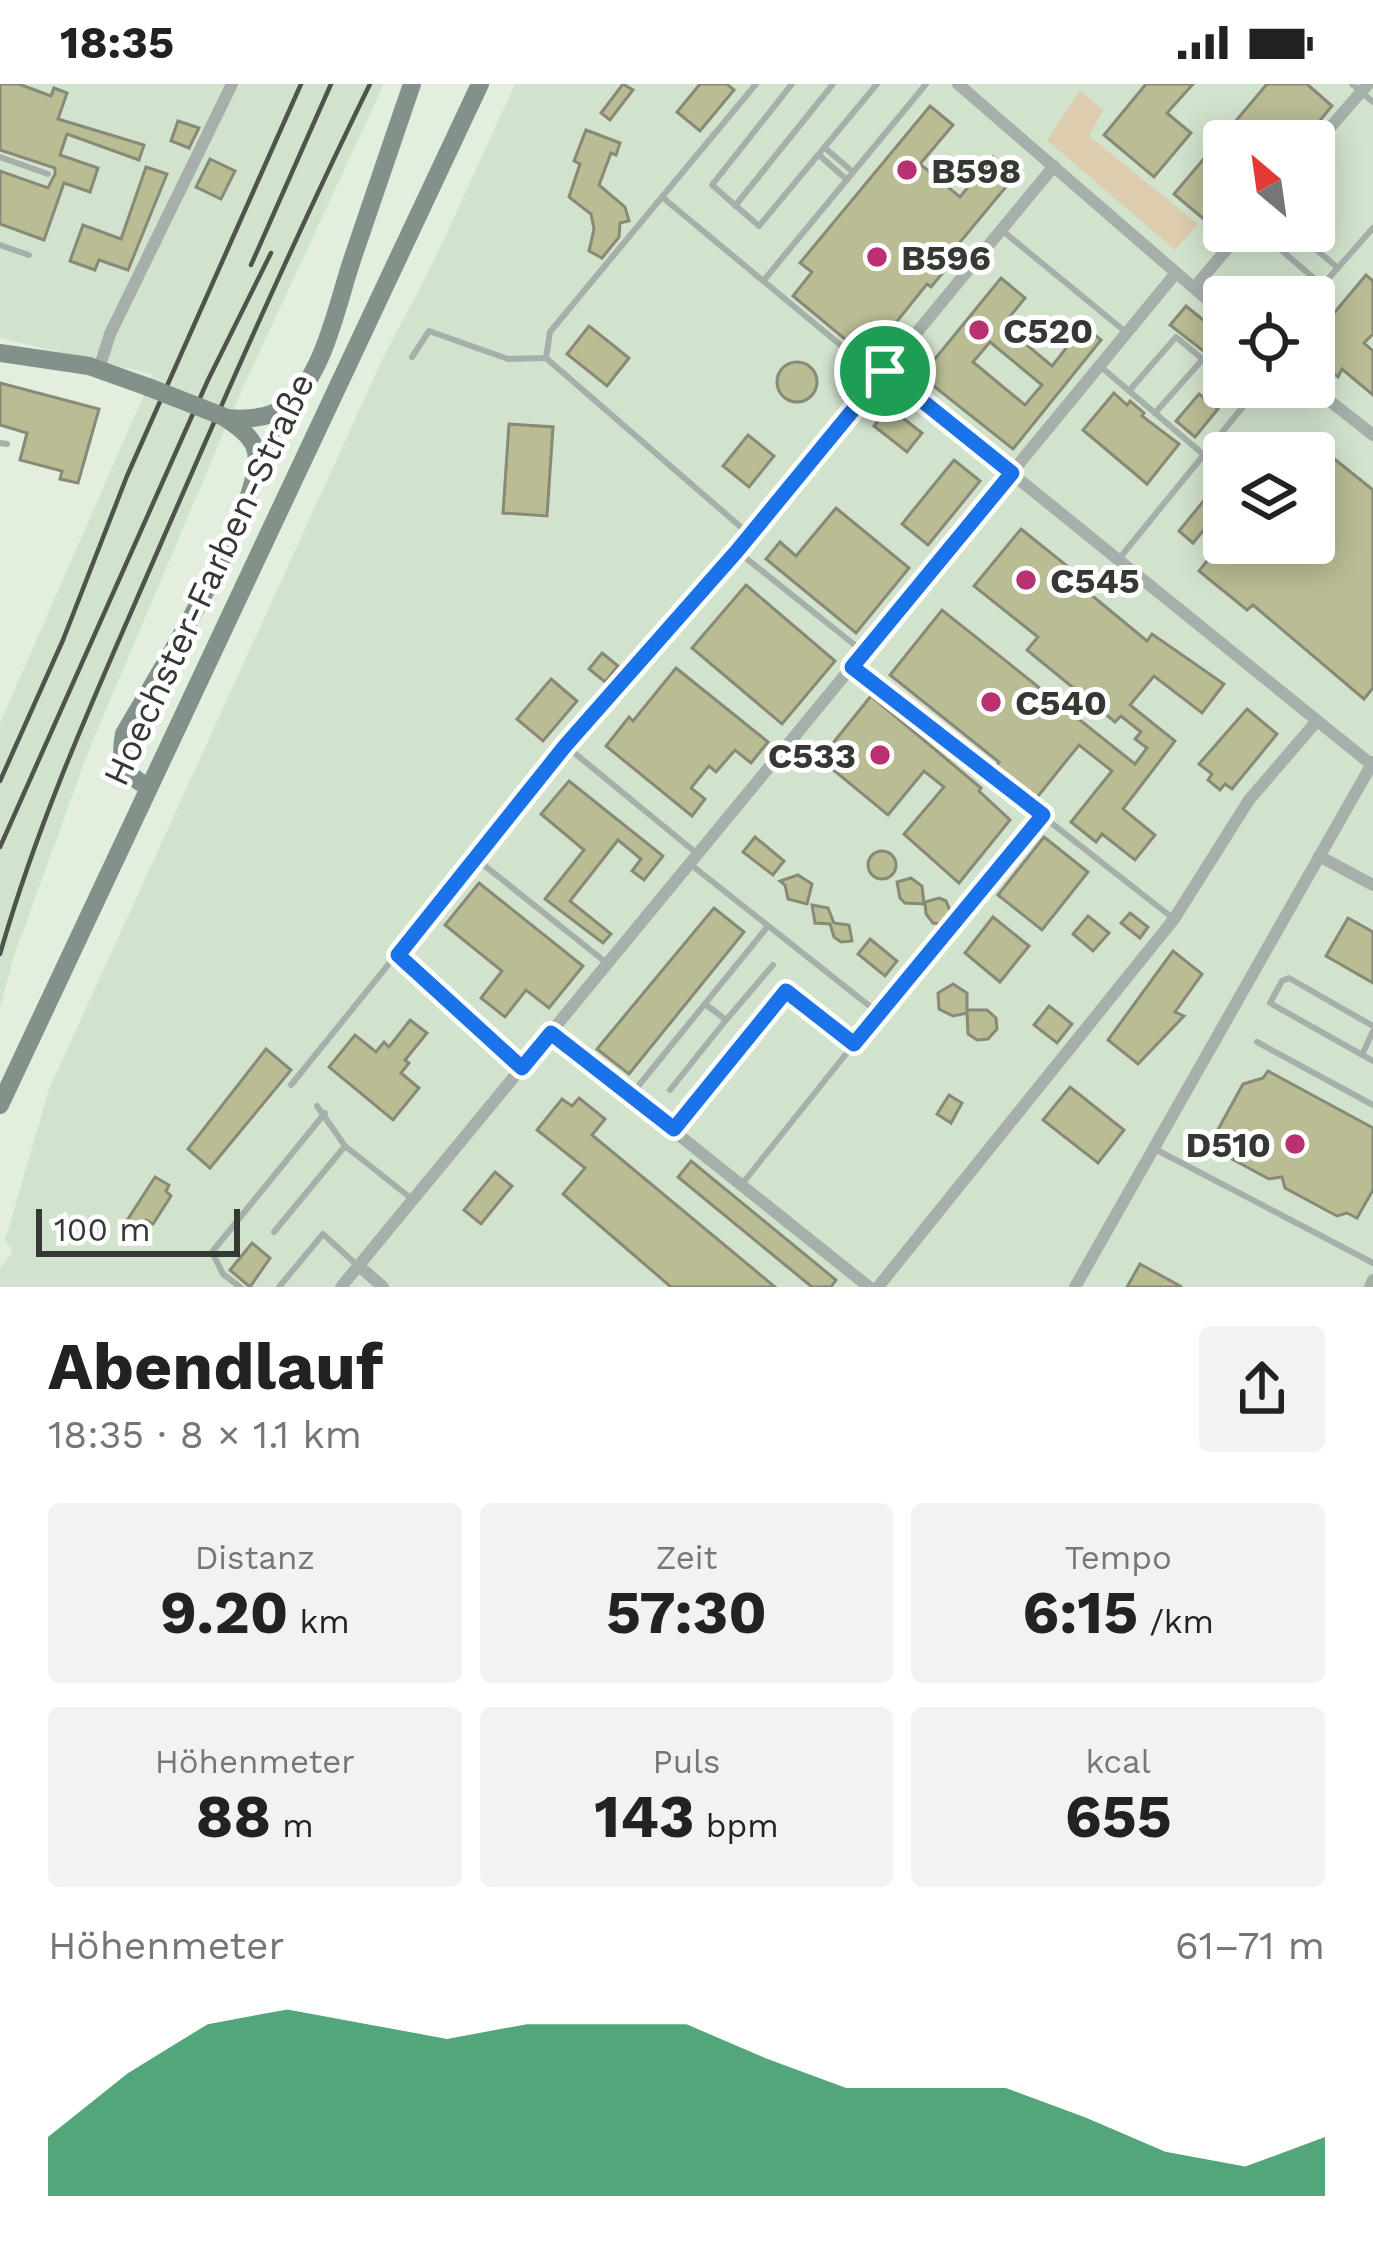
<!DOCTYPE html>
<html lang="de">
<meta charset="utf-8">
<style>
:root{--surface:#fff;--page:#f2f2f2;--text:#222;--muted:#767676;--accent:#0b8043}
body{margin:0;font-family:"Work Sans",sans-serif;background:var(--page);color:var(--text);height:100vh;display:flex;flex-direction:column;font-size:45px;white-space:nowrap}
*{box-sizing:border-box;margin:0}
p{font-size:39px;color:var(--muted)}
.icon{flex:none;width:66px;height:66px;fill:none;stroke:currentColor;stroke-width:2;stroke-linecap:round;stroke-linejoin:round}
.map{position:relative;height:1203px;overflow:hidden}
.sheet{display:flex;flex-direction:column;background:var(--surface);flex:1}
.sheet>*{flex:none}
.needle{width:78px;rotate:331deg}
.controls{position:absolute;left:1203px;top:36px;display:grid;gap:24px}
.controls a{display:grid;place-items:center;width:132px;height:132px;border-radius:12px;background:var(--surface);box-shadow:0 6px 30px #0003;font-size:60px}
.scale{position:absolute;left:36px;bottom:30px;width:204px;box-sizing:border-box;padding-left:12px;border:6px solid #343933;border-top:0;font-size:33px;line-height:42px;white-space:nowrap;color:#343933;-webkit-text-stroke:9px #fff;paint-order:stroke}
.pin{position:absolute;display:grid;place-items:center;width:102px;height:102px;color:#fff;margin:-51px;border:6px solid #fff;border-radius:50%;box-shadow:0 3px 12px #0007}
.round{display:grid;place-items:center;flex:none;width:126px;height:126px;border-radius:12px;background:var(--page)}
.summary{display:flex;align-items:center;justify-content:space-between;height:204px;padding:0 48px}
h1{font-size:66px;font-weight:700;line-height:90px}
.stats{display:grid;grid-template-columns:repeat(3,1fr);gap:18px;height:204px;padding:12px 48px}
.stats div{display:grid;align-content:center;border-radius:12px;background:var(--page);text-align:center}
.stats b{font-size:60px;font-weight:700}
.stats small{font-size:33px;font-weight:400}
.stats p{font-size:33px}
.chart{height:336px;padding:24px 48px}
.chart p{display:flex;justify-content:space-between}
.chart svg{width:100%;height:216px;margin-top:12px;fill:var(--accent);opacity:.7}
.status{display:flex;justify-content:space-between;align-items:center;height:84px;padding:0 60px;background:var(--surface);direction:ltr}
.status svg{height:33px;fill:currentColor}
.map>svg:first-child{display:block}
.built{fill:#d2e3cd;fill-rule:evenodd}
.green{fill:#ddccae}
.building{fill:#babc94;stroke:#888977;stroke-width:3;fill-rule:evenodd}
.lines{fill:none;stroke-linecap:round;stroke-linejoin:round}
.service{stroke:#a6afaa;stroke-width:6}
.minor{stroke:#a6afaa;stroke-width:12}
.secondary{stroke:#84918b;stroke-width:18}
.rail{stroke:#4e544c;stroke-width:4.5}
.secondary-bridge{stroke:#84918b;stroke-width:18}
.route-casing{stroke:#fff;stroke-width:24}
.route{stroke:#1a73e8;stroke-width:15}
.poi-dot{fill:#b93171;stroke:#fff;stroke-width:4.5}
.labels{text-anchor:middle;stroke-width:10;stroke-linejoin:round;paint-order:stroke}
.poi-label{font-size:36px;font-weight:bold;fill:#343933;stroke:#fff;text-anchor:start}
.street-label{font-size:36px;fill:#343933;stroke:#fff}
</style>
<div class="status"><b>18:35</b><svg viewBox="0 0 49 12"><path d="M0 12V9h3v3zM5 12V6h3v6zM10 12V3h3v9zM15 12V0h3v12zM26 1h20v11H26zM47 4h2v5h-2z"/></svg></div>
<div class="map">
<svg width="1373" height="1203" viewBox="0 0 1373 1203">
<rect width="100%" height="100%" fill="#e2efde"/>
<!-- built -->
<g class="built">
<polygon points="0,0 384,0 241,308 90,663 14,872 0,924 0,639 153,290 0,254"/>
<path d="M515 0H1373V1203H0V1185L13 1167 5 1157 49 1005 384 272 434 177ZM1224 57H1314V147H1224ZM1224 213H1314V303H1224ZM1224 369H1314V459H1224Z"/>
</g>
<!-- green -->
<polygon class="green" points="1080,7 1103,26 1089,52 1198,140 1175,166 1047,56"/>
<!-- building -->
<g class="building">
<polygon points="0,0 19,0 51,12 54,4 67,9 58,35 144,61 139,76 67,50 60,71 98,84 90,108 64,99 44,156 0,140 0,87 48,104 55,90 55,84 0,66"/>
<polygon points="623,0 633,6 610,36 601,29"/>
<polygon points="700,0 727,0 734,6 700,47 677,28"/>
<polygon points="1146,0 1193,0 1167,29 1191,49 1154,93 1104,51"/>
<polygon points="1267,0 1307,0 1332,22 1303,57 1224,57 1224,152 1174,110"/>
<polygon points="930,22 953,41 920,80 960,113 993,73 1015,92 951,169 947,176 951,179 931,203 927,200 886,251 871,239 852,261 793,212 812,188 800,179"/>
<polygon points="178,37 199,44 189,64 171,57"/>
<polygon points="586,46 620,59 616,71 611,69 599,101 625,123 629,137 620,139 619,153 602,174 589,167 594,145 591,130 569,113 580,80 574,77"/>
<polygon points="210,75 235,87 221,115 196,103"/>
<polygon points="146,83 167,90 128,186 99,176 95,186 70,177 83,141 121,155"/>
<polygon points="1366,191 1373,197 1373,250 1364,259 1373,267 1373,311 1342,285 1338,293 1314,273 1314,253"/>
<path d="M1001 194 1025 214 1003 241 1052 282 1084 242 1101 256 1013 365 921 292ZM990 258 1042 301 1025 321 973 278Z"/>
<polygon points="1186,222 1224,253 1224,283 1170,241"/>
<polygon points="589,242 629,274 607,302 567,270"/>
<circle cx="797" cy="298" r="20"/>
<polygon points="0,299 99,325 78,399 60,395 62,387 20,376 27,349 0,341"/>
<polygon points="1114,309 1127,321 1130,317 1144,329 1142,332 1179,360 1147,400 1083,346"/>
<polygon points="1199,310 1218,325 1195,353 1176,337"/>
<polygon points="889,323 922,349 907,368 874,342"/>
<polygon points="509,340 553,343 547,432 503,429"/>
<polygon points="748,351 774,372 749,403 723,382"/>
<polygon points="1307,353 1373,406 1373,604 1364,615 1253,521 1247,526 1199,487 1221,459 1314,459 1314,369 1293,369"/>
<polygon points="954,376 980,397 928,461 902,440"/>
<polygon points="1224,392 1224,421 1193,459 1179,447"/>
<polygon points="836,424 909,484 856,549 766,475 780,458 796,472"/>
<polygon points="1021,445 1077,490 1073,496 1147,557 1152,550 1224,600 1202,629 1154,592 1130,621 1175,657 1123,725 1155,751 1135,776 1102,750 1096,758 1071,738 1112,687 1079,661 1035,716 995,684 999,678 890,591 942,526 1135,680 1147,664 1135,655 1141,648 1121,632 1115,638 1027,566 1038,553 974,502"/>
<polygon points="746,501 835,577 782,640 692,564"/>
<polygon points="602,569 618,582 605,598 589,585"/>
<polygon points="676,584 768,658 751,679 735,666 716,688 709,682 691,704 705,715 692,732 606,662 629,633 633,637"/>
<polygon points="551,595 577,617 543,657 517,635"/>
<polygon points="871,612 981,704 979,707 1010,736 959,799 904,750 944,703 924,687 888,731 820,675"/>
<polygon points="1247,625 1277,650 1232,705 1225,700 1220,706 1208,696 1212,690 1199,680"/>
<polygon points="569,697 663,772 644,796 632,787 641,775 618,756 570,817 611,850 603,859 545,815 584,766 541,730"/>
<polygon points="755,753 784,777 773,791 743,768"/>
<polygon points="1044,753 1088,788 1042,846 998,811"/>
<circle cx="882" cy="781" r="14"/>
<polygon points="798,791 812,800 807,820 788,815 785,801 780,797"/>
<polygon points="911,794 922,802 924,820 905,819 900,814 897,798"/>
<polygon points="479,799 583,882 549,924 526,906 505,933 481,914 502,887 445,841"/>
<polygon points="939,814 946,817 951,829 942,840 933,839 926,830 925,818"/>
<polygon points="812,821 828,824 834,839 849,841 852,857 841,858 834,853 830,840 815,839"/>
<polygon points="714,824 744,848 629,990 597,965"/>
<polygon points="1130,829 1148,843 1140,854 1121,839"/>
<polygon points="1088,832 1109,849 1093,867 1073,850"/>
<polygon points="993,833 1029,862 1000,898 965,869"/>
<polygon points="1348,834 1373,848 1373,899 1326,872"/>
<polygon points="870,855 897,877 885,892 858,870"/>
<polygon points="1173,867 1202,890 1175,928 1184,932 1138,980 1108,956"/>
<polygon points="953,900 967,909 967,926 987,926 996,934 997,945 988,955 977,956 968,950 967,929 953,932 939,925 938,909"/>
<polygon points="1049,922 1072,940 1057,959 1034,941"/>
<polygon points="410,936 427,949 405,976 409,979 401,989 419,1004 393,1036 329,983 355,951 376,968 384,958 389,963"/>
<polygon points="266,965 291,986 210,1084 188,1065"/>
<polygon points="1268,987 1373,1044 1373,1106 1357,1134 1347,1129 1337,1132 1285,1104 1282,1093 1269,1095 1219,1068 1215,1051 1243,1000 1263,994"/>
<polygon points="1070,1003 1124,1046 1098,1079 1043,1036"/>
<polygon points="949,1011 962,1019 951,1039 937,1030"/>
<polygon points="579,1014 605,1035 592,1051 775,1203 671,1203 563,1110 585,1084 537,1046 562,1015 572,1022"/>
<polygon points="691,1077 836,1196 831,1203 812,1203 678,1093"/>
<polygon points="495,1088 512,1102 481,1140 464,1126"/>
<polygon points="155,1093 169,1101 166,1107 171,1112 153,1140 146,1136 141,1143 128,1135"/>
<polygon points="252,1159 270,1174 250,1203 230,1186"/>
<polygon points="1140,1180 1182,1203 1127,1203"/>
</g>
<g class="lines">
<!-- service -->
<g class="service">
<polyline points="756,0 662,113 879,293"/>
<polyline points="792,0 712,101 759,142 877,0"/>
<polyline points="1352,0 1373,18"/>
<polyline points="825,64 853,88"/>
<polyline points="819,71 847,96"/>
<polyline points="0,73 48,90"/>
<polyline points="662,113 550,248 546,274 750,451"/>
<polyline points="735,122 833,0"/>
<polyline points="1280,147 1274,160 1322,201"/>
<polyline points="1294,147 1338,184"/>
<polyline points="1004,148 1127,249"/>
<polyline points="0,161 29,171"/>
<polyline points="764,196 926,0"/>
<polyline points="1312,213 1373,144"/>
<polyline points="412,273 429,247 508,275 546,274"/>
<polyline points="1100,282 1204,371"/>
<polyline points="1129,307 1176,253 1224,293"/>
<polyline points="1155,329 1203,275"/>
<polyline points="0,359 7,360"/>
<polyline points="261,391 291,328"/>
<polyline points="737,467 861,566"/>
<polyline points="1118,476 1259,303"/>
<polyline points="852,583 1174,835"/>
<polyline points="566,662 695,768"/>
<polyline points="475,774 608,880"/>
<polyline points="398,871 520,982"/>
<polyline points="705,920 726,936 773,881"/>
<polyline points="881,931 1044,731"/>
<polyline points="1373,942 1289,894 1282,897 1270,919 1373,977"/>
<polyline points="1257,958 1373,1021"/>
<polyline points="1362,971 1373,947"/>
<polyline points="291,1001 565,662 737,467 885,287"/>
<polyline points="670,1006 726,936"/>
<polyline points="631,1011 768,842"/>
<polyline points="317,1022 345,1062 412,1115"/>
<polyline points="674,1045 786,906 854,960 881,931 690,780"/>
<polyline points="1153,1064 1373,1179"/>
<polyline points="742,1100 854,960"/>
<polyline points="274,1148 345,1062"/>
<polyline points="240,1203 223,1190 212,1168 325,1029"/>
<polyline points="279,1203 323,1150 358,1182"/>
</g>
<!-- minor -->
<g class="minor">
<polyline points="958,0 1224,230"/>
<polyline points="1314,62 1368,0"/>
<polyline points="1054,82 885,287 1372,681"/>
<polyline points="1194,204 1242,147"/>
<polyline points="99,285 110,250 232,0"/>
<polyline points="1312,303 1373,351"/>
<polyline points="1319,772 1373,801"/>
<polyline points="551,949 869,1203"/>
<polyline points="359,1182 383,1203"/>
<polyline points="341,1203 1176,189"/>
<polyline points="878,1203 1174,835 1249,716 1316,638"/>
<polyline points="1075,1203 1373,678"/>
<polyline points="1370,1203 1373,1196"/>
</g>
<!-- secondary -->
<g class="secondary">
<polyline points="0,269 89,282 148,303"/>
<path d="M227 334C248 336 272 334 289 320 325 287 337 221 352 176 372 117 392 59 412 0"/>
<path d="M147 702C123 690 119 676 124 650 152 601 271 411 255 364 250 350 234 340 222 332"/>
<polyline points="0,1021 480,0"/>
</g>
<!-- rail -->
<g class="rail">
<polyline points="251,181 331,0"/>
<polyline points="0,697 63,556 127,392 301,0"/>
<polyline points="0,763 208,296 271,169"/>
<path d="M0 870C40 730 101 598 159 464 227 308 295 153 370 0"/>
</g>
<!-- secondary-bridge -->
<polyline class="secondary-bridge" points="148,303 222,332"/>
</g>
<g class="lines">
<defs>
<polygon id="route" points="885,287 1012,389 852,583 1043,731 854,960 786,907 674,1045 551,949 522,984 398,871 565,662 737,467"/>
</defs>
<!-- route casing -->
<use href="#route" class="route-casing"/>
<!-- route -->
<use href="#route" class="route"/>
</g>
<!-- markers -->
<g class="poi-dot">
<circle cx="907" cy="86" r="12"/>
<circle cx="877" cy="173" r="12"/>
<circle cx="979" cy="246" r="12"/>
<circle cx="1026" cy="496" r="12"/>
<circle cx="991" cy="618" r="12"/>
<circle cx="880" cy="671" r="12"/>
<circle cx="1295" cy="1060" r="12"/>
</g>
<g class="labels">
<!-- poi labels -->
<g class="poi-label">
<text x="931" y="99">B598</text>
<text x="901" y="186">B596</text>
<text x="1003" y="259">C520</text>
<text x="1050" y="509">C545</text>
<text x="1015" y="631">C540</text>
<text x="856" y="684" text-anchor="end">C533</text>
<text x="1271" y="1073" text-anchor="end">D510</text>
</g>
<!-- street labels -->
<g class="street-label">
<text transform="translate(208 495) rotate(-65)" y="13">Hoechster-Farben-Straße</text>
</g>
</g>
</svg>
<div class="controls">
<a><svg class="needle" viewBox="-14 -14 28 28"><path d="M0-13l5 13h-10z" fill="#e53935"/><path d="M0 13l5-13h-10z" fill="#767676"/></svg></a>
<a><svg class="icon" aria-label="locate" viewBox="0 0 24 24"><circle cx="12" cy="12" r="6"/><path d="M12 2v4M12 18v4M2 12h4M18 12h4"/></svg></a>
<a><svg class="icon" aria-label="layers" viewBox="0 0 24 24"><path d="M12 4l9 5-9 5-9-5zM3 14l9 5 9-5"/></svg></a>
</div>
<div class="scale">100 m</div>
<div class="pin" style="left:885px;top:287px;background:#1e9e55"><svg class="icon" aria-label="arrive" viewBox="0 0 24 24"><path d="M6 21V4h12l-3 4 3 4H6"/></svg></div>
</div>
<section class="sheet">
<div class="summary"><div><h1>Abendlauf</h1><p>18:35 · 8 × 1.1 km</p></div><a class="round"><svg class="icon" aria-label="share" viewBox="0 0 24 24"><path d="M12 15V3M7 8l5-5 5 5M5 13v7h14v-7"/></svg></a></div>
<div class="stats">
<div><p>Distanz</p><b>9.20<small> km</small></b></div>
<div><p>Zeit</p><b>57:30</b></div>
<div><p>Tempo</p><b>6:15<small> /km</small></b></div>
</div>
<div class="stats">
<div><p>Höhenmeter</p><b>88<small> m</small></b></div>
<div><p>Puls</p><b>143<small> bpm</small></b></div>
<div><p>kcal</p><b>655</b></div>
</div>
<div class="chart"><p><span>Höhenmeter</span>61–71 m</p>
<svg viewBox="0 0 160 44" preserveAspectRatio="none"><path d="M0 44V32L10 19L20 9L30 6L40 9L50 12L60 9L70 9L80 9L90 16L100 22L110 22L120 22L130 28L140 35L150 38L160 32V44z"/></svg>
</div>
</section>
